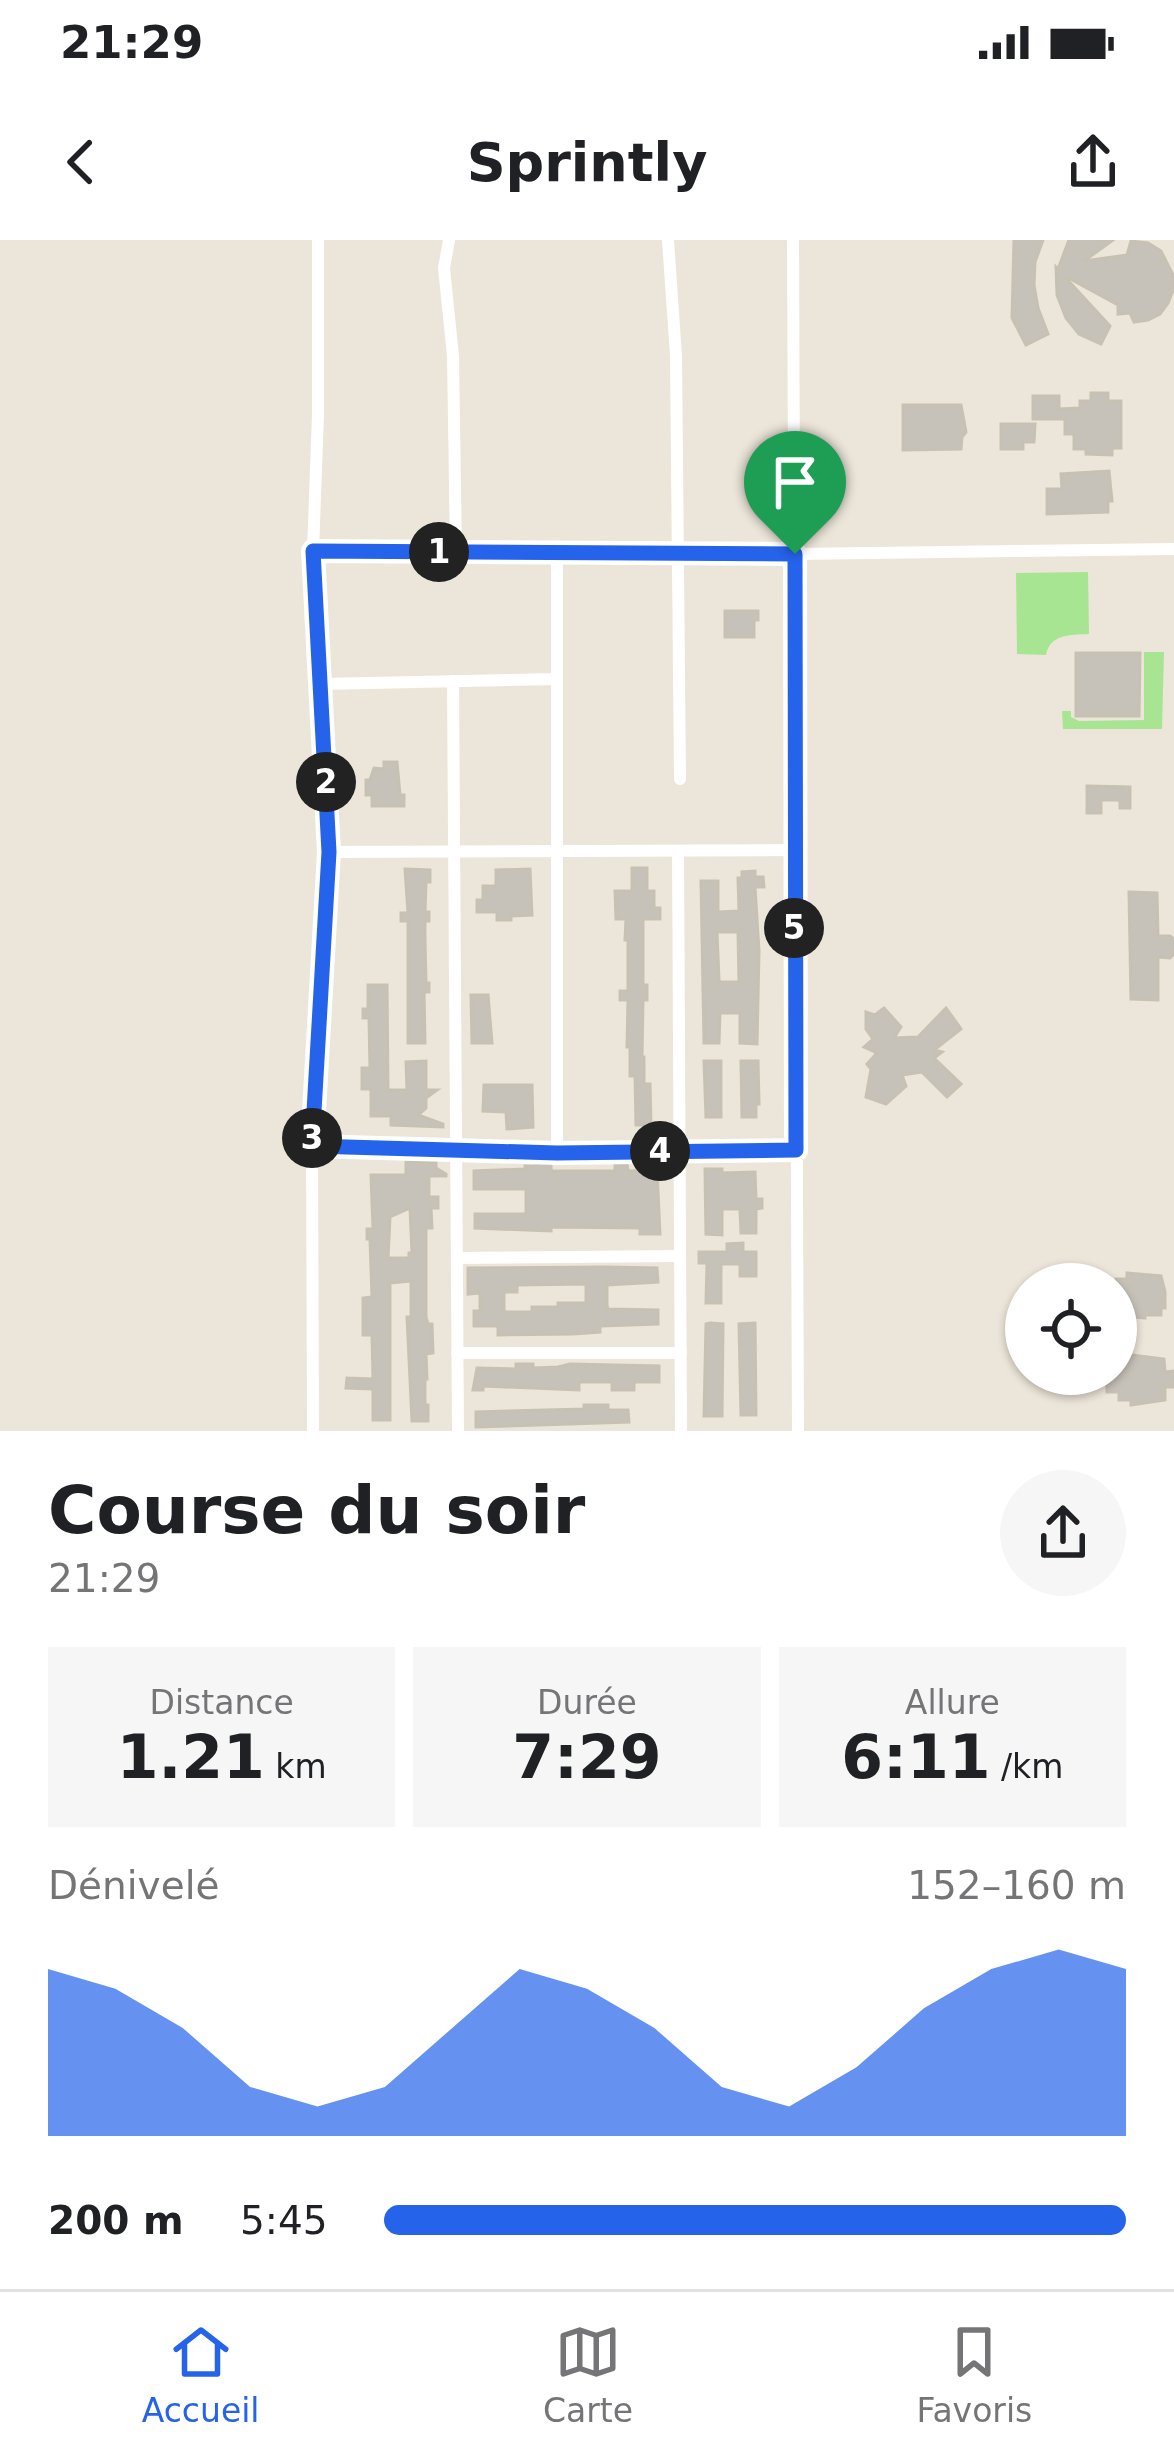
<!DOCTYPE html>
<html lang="fr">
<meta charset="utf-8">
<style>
:root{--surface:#fff;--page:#f6f6f6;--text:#202124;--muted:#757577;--line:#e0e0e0;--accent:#2563eb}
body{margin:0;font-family:"DejaVu Sans",sans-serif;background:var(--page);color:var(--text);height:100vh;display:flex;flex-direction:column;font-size:45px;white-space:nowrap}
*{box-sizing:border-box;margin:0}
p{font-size:39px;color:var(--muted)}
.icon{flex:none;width:66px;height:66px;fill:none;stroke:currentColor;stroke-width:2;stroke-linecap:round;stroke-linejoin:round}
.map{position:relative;height:1191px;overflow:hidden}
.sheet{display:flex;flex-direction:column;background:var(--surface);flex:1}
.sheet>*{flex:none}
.tools{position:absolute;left:1005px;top:1023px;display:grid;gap:24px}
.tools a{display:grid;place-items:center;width:132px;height:132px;border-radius:50%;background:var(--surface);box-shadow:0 3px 9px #0004;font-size:60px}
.pin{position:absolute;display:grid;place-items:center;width:102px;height:102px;color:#fff;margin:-123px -51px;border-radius:50% 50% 50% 0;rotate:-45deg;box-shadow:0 0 12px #0007}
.pin .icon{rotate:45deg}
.km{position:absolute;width:60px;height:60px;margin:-30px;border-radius:50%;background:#222;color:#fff;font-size:33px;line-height:60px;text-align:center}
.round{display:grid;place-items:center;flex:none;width:126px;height:126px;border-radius:63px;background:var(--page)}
.summary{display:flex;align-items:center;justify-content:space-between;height:204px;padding:0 48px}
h1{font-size:66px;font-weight:600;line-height:90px}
.metrics{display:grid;grid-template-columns:repeat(3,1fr);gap:18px;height:204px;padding:12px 48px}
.metrics div{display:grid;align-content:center;border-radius:0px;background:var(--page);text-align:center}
.metrics b{font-size:60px;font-weight:600}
.metrics small{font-size:33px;font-weight:400}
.metrics p{font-size:33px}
.chart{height:336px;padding:24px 48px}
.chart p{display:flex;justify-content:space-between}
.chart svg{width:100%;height:216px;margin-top:12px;fill:var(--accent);opacity:.7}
ul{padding:0 48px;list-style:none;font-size:39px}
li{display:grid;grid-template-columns:192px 144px 1fr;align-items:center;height:90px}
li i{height:30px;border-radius:15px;background:var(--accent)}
.status{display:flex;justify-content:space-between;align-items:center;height:84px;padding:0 60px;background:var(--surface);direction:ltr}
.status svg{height:33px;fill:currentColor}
header{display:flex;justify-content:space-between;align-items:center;height:156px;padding:0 48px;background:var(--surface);font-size:54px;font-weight:600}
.tabs{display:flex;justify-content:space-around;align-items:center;height:168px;border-top:3px solid var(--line);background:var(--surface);font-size:33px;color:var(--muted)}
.tabs a{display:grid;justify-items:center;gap:6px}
.tabs .selected{color:var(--accent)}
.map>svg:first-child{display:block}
.green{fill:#a8e592}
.building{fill:#c7c2b9;stroke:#c7c1b3;stroke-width:3;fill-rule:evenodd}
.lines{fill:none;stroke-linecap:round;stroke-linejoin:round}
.minor{stroke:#fff;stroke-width:12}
.route-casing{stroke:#fff;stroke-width:24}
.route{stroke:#2563eb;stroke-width:15}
</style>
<div class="status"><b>21:29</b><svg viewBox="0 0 49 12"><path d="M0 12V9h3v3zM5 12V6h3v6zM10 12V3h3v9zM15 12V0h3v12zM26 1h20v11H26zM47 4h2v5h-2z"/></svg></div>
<header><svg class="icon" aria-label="back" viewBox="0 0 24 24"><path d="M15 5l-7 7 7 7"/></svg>Sprintly<svg class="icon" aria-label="share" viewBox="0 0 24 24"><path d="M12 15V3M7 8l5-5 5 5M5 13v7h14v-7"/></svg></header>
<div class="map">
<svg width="1174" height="1191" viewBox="0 0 1174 1191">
<rect width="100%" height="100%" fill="#ece5d9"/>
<!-- green -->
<g class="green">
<path d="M1088 332 1089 394C1070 395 1050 394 1046 415L1017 414 1016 333Z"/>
<polygon points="1144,412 1164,412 1162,489 1063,489 1062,471 1071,471 1071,477 1079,481 1144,480"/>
</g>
<!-- building -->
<g class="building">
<polygon points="1014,0 1043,0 1035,22 1034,45 1038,68 1048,94 1026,105 1012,78"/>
<polygon points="1069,0 1113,0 1084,21 1127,15 1131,1 1148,3 1161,11 1173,35 1173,50 1168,63 1160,74 1148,80 1134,82 1130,73 1118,74 1118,65 1063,35 1110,86 1101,104 1079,94 1066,78 1057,55 1056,27 1058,29"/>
<polygon points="1091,153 1108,153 1108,161 1121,161 1121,208 1112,208 1112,215 1086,214 1086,209 1074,209 1074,194 1065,194 1065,179 1033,179 1033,156 1059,156 1059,169 1080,168 1080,161 1091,161"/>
<polygon points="903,165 961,165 966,192 962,197 961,209 903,210"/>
<polygon points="1001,184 1035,184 1034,202 1023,202 1023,209 1001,209"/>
<polygon points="1109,231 1112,261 1108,261 1108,272 1047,274 1047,249 1062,249 1061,234"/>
<polygon points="725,371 758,371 758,380 754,380 754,397 725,397"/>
<polygon points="1076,413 1140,413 1139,476 1076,476"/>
<polygon points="384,522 397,522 400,555 404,555 404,566 372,566 372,555 366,555 366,540 370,540 374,528 384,529"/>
<polygon points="1087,546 1130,547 1130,568 1120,568 1120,560 1101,560 1101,573 1087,573"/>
<polygon points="632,628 647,628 647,651 654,651 654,668 660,668 660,679 643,679 643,745 647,745 647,760 643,760 642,817 644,817 644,844 650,844 651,885 636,885 635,836 630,836 630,807 627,807 628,760 620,760 620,751 628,751 628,700 625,700 626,679 616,679 615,651 632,651"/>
<polygon points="405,629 430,630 430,642 426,642 425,672 429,672 429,681 425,681 425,700 426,743 429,743 429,752 424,752 425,803 408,803 408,681 401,681 401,673 408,673"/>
<polygon points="530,629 532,675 511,676 511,680 497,680 497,672 477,672 477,660 483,660 483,646 496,646 496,630"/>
<path d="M755 631V637H763L764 647H755L759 711 757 804 740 803V773H720L719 803H704L701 641H718V672L739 671 738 638H742V632ZM717 692H738L739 742H720L719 740Z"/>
<polygon points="1129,652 1157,653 1158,696 1170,696 1174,699 1174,714 1170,718 1158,717 1158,760 1131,759"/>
<polygon points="368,745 387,745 388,850 407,850 406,822 426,821 426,850 437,850 426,858 426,868 418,875 443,884 443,887 391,885 391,876 371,876 371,849 362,849 362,828 370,828 369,778 363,778 363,769 368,769"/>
<polygon points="471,755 488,755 492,803 472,803"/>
<polygon points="884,768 901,787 894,798 918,797 946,768 961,789 934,810 942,812 934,818 961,844 947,857 922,832 902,835 906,846 886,864 866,857 871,829 867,824 877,813 864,807 873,799 866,789 866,772 875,775"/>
<polygon points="704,821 721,821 721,877 706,877"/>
<polygon points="741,821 758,821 759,864 756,864 756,877 742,877"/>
<polygon points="484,845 532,845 533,887 507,889 506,872 483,871"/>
<path d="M406 922H436V928L446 934V936H429V957H438V968H431L432 988H426V1077L428 1084H432L433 1113 426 1114 427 1139H425V1165H428V1181H412L407 1077H411V1041L390 1043V1180H373V1149L346 1148 347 1138 373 1139 372 1095H363V1058L372 1057 370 999H367V989H373L371 935H406ZM410 968 412 1013H409V1018H388L390 977Z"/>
<polygon points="536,923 551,923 551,931 615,931 615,924 627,924 628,931 657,930 660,994 640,994 640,988 551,987 551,991 475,988 475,974 526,974 526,949 474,949 474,931 525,929 525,926 536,926"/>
<polygon points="705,929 722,929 722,933 755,932 756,959 762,959 762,968 756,969 756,993 741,993 740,969 722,969 722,995 706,994"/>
<polygon points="743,1003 743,1012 756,1012 756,1036 740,1036 740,1024 721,1024 721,1063 706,1063 707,1023 699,1023 699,1012 727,1012 727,1004"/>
<path d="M606 1027 657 1028 658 1042 607 1045V1065L608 1069 658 1070V1084L600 1086V1092L573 1094 498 1095V1086H474V1071H480V1053L468 1054V1028ZM586 1044V1063H558V1067H532V1072H504V1052H517V1045Z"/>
<polygon points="1127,1033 1161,1036 1165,1052 1165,1068 1161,1068 1161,1075 1145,1075 1145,1078 1116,1075 1116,1039 1127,1039"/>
<polygon points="710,1083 723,1084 722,1176 704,1176 706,1084"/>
<polygon points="755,1083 756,1175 741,1175 739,1084"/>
<polygon points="1132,1115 1164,1119 1165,1132 1174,1131 1174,1147 1165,1147 1165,1160 1131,1165 1131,1160 1119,1160 1119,1152 1107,1152 1107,1134 1116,1134 1116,1118 1132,1118"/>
<polygon points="516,1124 533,1124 533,1128 558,1127 570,1124 659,1126 659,1142 634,1142 634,1150 612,1150 612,1142 579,1142 579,1150 483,1146 483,1150 473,1150 477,1128 516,1129"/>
<polygon points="584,1165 608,1165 608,1170 628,1170 629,1182 476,1187 476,1172 584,1169"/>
</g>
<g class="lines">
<!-- minor -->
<g class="minor">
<polyline points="449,0 444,28 453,116 456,312"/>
<polyline points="668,0 676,116 680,539"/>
<polyline points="793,0 798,1191"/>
<polyline points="313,311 795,314 1174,309"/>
<polyline points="557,312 557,913"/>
<polyline points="453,441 458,1191"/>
<polyline points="322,444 556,439"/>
<polyline points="678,611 681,1191"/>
<polyline points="329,612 794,610"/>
<polyline points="312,906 557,913 796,909"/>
<polyline points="457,1018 680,1016"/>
<polyline points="457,1113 681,1113"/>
<polyline points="313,1191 312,906 329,612 313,311 318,175 318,0"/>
</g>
</g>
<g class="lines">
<defs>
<polygon id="route" points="313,311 795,314 796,910 557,913 312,906 329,612"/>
</defs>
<!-- route casing -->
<use href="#route" class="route-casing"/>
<!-- route -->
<use href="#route" class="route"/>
</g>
</svg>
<div class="tools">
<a><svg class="icon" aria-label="locate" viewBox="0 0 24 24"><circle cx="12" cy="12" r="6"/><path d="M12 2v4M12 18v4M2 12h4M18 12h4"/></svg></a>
</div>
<div class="pin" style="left:795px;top:314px;background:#1e9e55"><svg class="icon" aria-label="arrive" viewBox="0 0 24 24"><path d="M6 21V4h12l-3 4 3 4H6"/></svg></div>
<b class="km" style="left:439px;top:312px">1</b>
<b class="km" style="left:326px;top:542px">2</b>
<b class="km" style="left:312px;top:898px">3</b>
<b class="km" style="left:660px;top:911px">4</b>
<b class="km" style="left:794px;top:688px">5</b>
</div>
<section class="sheet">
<div class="summary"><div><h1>Course du soir</h1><p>21:29</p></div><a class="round"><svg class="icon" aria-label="share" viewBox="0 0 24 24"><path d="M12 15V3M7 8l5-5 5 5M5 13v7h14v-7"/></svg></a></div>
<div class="metrics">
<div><p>Distance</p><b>1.21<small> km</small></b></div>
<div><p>Durée</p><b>7:29</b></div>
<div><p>Allure</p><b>6:11<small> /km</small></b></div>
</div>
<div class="chart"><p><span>Dénivelé</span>152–160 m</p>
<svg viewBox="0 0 160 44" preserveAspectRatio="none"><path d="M0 44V10L10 14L20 22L30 34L40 38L50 34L60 22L70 10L80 14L90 22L100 34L110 38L120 30L130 18L140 10L150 6L160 10V44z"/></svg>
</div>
<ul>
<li><b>200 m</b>5:45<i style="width:100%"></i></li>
</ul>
</section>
<nav class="tabs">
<a class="selected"><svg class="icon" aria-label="home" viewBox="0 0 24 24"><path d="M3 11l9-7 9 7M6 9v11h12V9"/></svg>Accueil</a>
<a><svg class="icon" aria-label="map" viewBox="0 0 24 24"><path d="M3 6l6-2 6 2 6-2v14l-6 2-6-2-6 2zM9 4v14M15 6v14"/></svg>Carte</a>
<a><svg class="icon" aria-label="saved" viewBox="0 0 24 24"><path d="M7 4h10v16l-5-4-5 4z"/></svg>Favoris</a>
</nav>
